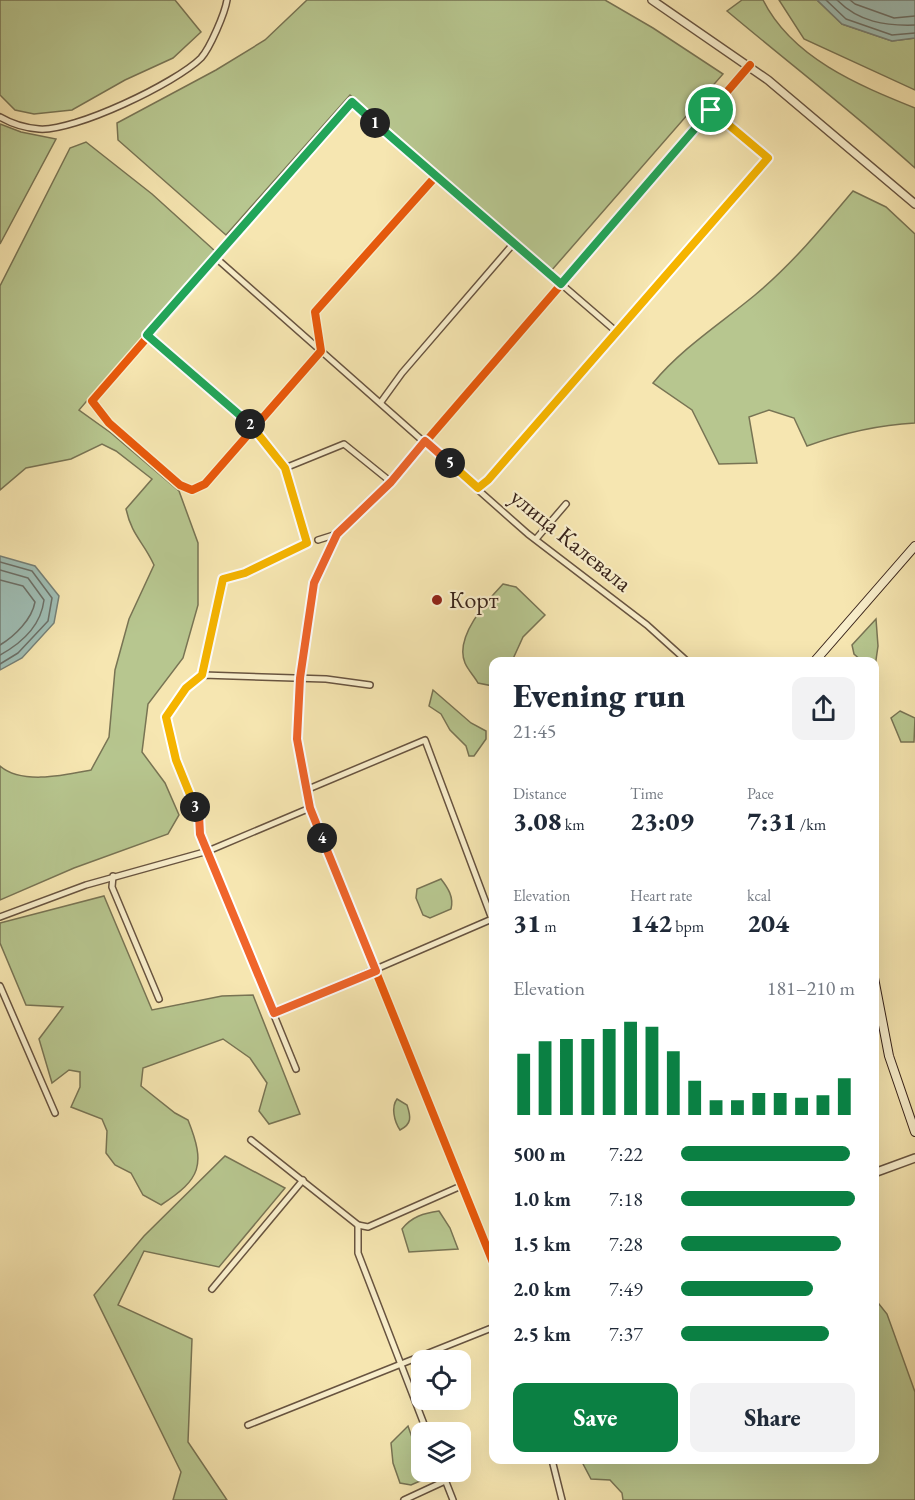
<!DOCTYPE html>
<meta charset="utf-8">
<style>
:root{--surface:#fff;--page:#f2f2f3;--text:#1f2937;--muted:#747a83;--accent:#0b8043}
body{margin:0;font-family:"EB Garamond",serif;background:var(--page);color:var(--text);height:100vh;display:flex;flex-direction:column;font-size:22px;white-space:nowrap}
*{box-sizing:border-box;margin:0}
p{font-size:20px;color:var(--muted)}
.icon{flex:none;width:33px;height:33px;fill:none;stroke:currentColor;stroke-width:2;stroke-linecap:round;stroke-linejoin:round}
.map{position:relative;flex:1;overflow:hidden}
.side{position:absolute;left:489px;top:657px;width:390px;height:807px;display:flex;flex-direction:column;background:var(--surface);border-radius:12px;box-shadow:0 6px 24px #0002}
.side>*{flex:none}
.fabs{position:absolute;left:411px;top:1350px;display:grid;gap:12px}
.fabs a{display:grid;place-items:center;width:60px;height:60px;border-radius:12px;background:var(--surface);box-shadow:0 6px 24px #0002;font-size:30px}
.pin{position:absolute;display:grid;place-items:center;width:51px;height:51px;color:#fff;margin:-26px;border:3px solid #fff;border-radius:50%;box-shadow:0 2px 6px #0007}
.km{position:absolute;width:30px;height:30px;margin:-15px;border-radius:50%;background:#222;color:#fff;font-size:16px;line-height:30px;text-align:center}
.round{display:grid;place-items:center;flex:none;width:63px;height:63px;border-radius:12px;background:var(--page)}
.summary{display:flex;align-items:center;justify-content:space-between;height:102px;padding:0 24px}
h1{font-size:33px;font-weight:800;line-height:45px}
.metrics{display:grid;grid-template-columns:repeat(3,1fr);gap:9px;height:102px;padding:6px 24px}
.metrics div{display:grid;align-content:center}
.metrics b{font-size:26px;font-weight:800}
.metrics small{font-size:16px;font-weight:400}
.metrics p{font-size:16px}
.chart{height:168px;padding:12px 24px}
.chart p{display:flex;justify-content:space-between}
.chart svg{width:100%;height:108px;margin-top:6px;stroke:var(--accent);stroke-width:6}
.primary-button{display:flex;gap:12px;margin-top:auto;padding:12px 24px}
.primary-button a{flex:1;height:69px;border-radius:12px;background:var(--accent);color:#fff;font-size:24px;font-weight:800;line-height:69px;text-align:center}
.primary-button a+a{background:var(--page);color:var(--text)}
ul{padding:0 24px;list-style:none;font-size:20px}
li{display:grid;grid-template-columns:96px 72px 1fr;align-items:center;height:45px}
li i{height:15px;border-radius:8px;background:var(--accent)}
.map>svg:first-child{display:block}
.green{fill:#b7c68f;stroke:#787454;stroke-width:1.5}
.water{fill:#9fbeb5;stroke:#768077;stroke-width:1.5}
.lines{fill:none;stroke-linecap:round;stroke-linejoin:round}
.shore{stroke:#6c7068;stroke-width:1.5}
.minor-casing{stroke:#685440;stroke-width:8}
.tertiary-casing{stroke:#685440;stroke-width:10}
.secondary-casing{stroke:#38231a;stroke-width:10}
.minor{stroke:#f9efcc;stroke-width:5}
.tertiary{stroke:#f9efcc;stroke-width:7}
.secondary{stroke:#f9efcc;stroke-width:8}
.cycleway-casing{stroke:#f9efcc;stroke-width:11}
.cycleway{stroke:#e8590c;stroke-width:8}
.split-1-casing{stroke:#fff;stroke-width:12}
.split-2-casing{stroke:#fff;stroke-width:12}
.split-3-casing{stroke:#fff;stroke-width:12}
.split-4-casing{stroke:#fff;stroke-width:12}
.split-5-casing{stroke:#fff;stroke-width:12}
.split-6-casing{stroke:#fff;stroke-width:12}
.split-1{stroke:#22a559;stroke-width:8}
.split-2{stroke:#22a559;stroke-width:8}
.split-3{stroke:#f5b400;stroke-width:8}
.split-4{stroke:#f0652b;stroke-width:8}
.split-5{stroke:#f0652b;stroke-width:8}
.split-6{stroke:#f5b400;stroke-width:8}
.poi-dot{fill:#8f2418;stroke:#f9efcc;stroke-width:2}
.labels{text-anchor:middle;stroke-width:4.5;stroke-linejoin:round;paint-order:stroke}
.street-label{font-size:24px;fill:#38231a;stroke:#f9efcc}
.poi-label{font-size:24px;fill:#38231a;stroke:#f9efcc;text-anchor:start}
</style>
<div class="map">
<svg width="915" height="1500" viewBox="0 0 915 1500">
<rect width="100%" height="100%" fill="#f6e6b1"/>
<filter id="stains"><feTurbulence type="fractalNoise" baseFrequency=".00333" numOctaves="4"/><feColorMatrix values="0 0 0 0 .2 0 0 0 0 .09 0 0 0 0 .02 0 0 0 .5 -.17"/></filter>
<radialGradient id="worn" r=".72"><stop offset=".6" stop-color="#630" stop-opacity="0"/><stop offset="1" stop-color="#630" stop-opacity=".3"/></radialGradient>
<!-- green -->
<g class="green">
<polygon points="0,0 175,0 201,32 173,58 125,80 72,110 34,114 15,110 0,95"/>
<polygon points="307,0 605,0 653,28 723,74 551,271 350,95 226,235 118,140 117,123 216,70 265,40"/>
<path d="M742 0H763C792 58 858 85 915 108V168C854 113 790 64 727 11Z"/>
<polygon points="779,0 817,0 842,24 892,41 915,38 915,90 804,39"/>
<polygon points="0,124 21,132 56,139 0,244"/>
<path d="M86 142 152 194 215 251 79 410 111 433 179 491 198 543V605L183 658 148 704 142 752 165 783 179 815 168 834 74 868 0 900V766C22 785 65 775 91 770L109 737 115 670 129 619 154 565C143 541 132 536 126 509L152 479 116 451 102 444 71 459 26 468 0 490V286L70 148Z"/>
<path d="M853 191 886 207 915 234V423C877 425 843 433 807 446L794 418 769 410 749 417 757 463 719 464 692 410 653 383C682 348 720 324 755 295 792 264 822 228 853 191Z"/>
<path d="M503 584 516 587 545 615 523 637 512 661 494 662 493 686 478 683C474 676 468 670 465 663 454 637 487 601 503 584Z"/>
<polygon points="876,619 878,646 875,667 874,662 862,661 854,654 852,645"/>
<polygon points="433,690 471,723 486,731 486,739 474,756 469,756 466,746 450,730 441,714 429,706"/>
<polygon points="900,711 915,718 914,742 901,742 891,718"/>
<path d="M441 879C448 888 454 897 451 909L430 918 423 915 416 898 417 889Z"/>
<path d="M104 896 152 1010 222 996 253 995 300 1114 269 1124 259 1111 267 1083 250 1058 223 1039 143 1068 141 1086 175 1113 188 1120C206 1165 201 1179 161 1205L143 1195 131 1173 115 1165 106 1153 107 1131 102 1119 71 1107 80 1087V1072L69 1070 52 1083 39 1039 63 1007 26 1005 0 943V923Z"/>
<path d="M397 1099 407 1105C411 1117 412 1124 400 1130 394 1121 391 1107 397 1099Z"/>
<polygon points="225,1156 285,1188 219,1267 144,1251 118,1305 192,1339 188,1442 227,1500 173,1500 181,1472 94,1295 144,1236"/>
<path d="M439 1211 450 1228 458 1249 409 1252 402 1229C411 1217 424 1213 439 1211Z"/>
<polygon points="875,1299 887,1314 915,1392 915,1500 623,1500 622,1493 610,1480 591,1479 581,1460 874,1460"/>
<polygon points="408,1426 421,1463 422,1472 425,1472 427,1478 411,1485 400,1483 393,1463 391,1443"/>
</g>
<!-- water -->
<g class="water">
<polygon points="817,0 915,0 915,38 892,41 842,24"/>
<polygon points="0,556 35,566 59,596 54,623 22,658 0,670"/>
</g>
<g class="lines">
<!-- shore -->
<g class="shore">
<polyline points="826,0 846,19 892,35 915,33"/>
<path d="M837 0C859 22 885 26 915 25"/>
<polyline points="850,0 855,4 894,18 915,16"/>
<polyline points="0,562 32,571 52,598 48,621 18,653 0,664"/>
<path d="M0 570 28 578 44 600C41 625 22 643 0 655"/>
<path d="M0 580 23 586 35 602C32 619 15 636 0 645"/>
</g>
<defs>
<g id="minor">
<polygon points="352,102 436,176 315,312 321,351 205,484 192,490 180,485 109,423 92,401"/>
<path d="M0 117C12 124 25 128 39 129 74 132 176 83 201 58 210 48 225 13 227 0"/>
<polyline points="436,176 618,333"/>
<polyline points="216,258 528,534 647,625 688,662"/>
<polyline points="147,335 253,428 285,468 307,543 245,573 223,579 203,675"/>
<polyline points="381,402 402,373 514,243"/>
<polyline points="285,468 344,444 391,482"/>
<polyline points="488,481 768,158 711,110"/>
<polyline points="536,539 566,504"/>
<polyline points="318,540 337,534"/>
<polyline points="113,876 112,887 159,999"/>
<polyline points="0,917 86,885 208,851 310,808"/>
<polyline points="0,986 55,1113"/>
<polyline points="274,1013 492,919 425,740 306,790"/>
<polyline points="296,1069 200,834 199,815 176,760 166,717 186,688 203,675 326,679 370,685"/>
<polyline points="251,1140 358,1225 368,1227 461,1186"/>
<polyline points="358,1225 358,1253 427,1432"/>
<polyline points="494,1265 310,808 297,739 300,678 314,583 337,534 391,482 750,65"/>
<polyline points="212,1289 303,1180"/>
<polyline points="248,1425 494,1327"/>
<polyline points="552,1460 562,1500"/>
<polyline points="442,1472 453,1500"/>
<polyline points="404,1500 445,1481"/>
</g>
<g id="tertiary">
<polyline points="652,0 768,80 915,204"/>
<polyline points="874,1173 915,1158"/>
</g>
<g id="secondary">
<polyline points="814,662 915,546"/>
<polyline points="874,978 889,1056 915,1132"/>
</g>
</defs>
<!-- minor casing -->
<use href="#minor" class="minor-casing"/>
<!-- tertiary casing -->
<use href="#tertiary" class="tertiary-casing"/>
<!-- secondary casing -->
<use href="#secondary" class="secondary-casing"/>
<!-- minor -->
<use href="#minor" class="minor"/>
<!-- tertiary -->
<use href="#tertiary" class="tertiary"/>
<!-- secondary -->
<use href="#secondary" class="secondary"/>
<defs>
<g id="cycleway">
<polygon points="352,102 436,176 315,312 321,351 205,484 192,490 180,485 109,423 92,401"/>
<polyline points="494,1265 310,808 297,739 300,678 314,583 337,534 391,482 750,65"/>
</g>
</defs>
<!-- cycleway casing -->
<use href="#cycleway" class="cycleway-casing"/>
<!-- cycleway -->
<use href="#cycleway" class="cycleway"/>
</g>
<g class="lines">
<defs>
<polyline id="split-1" points="375,123 561,284 711,110"/>
<polyline id="split-2" points="250,424 147,335 352,102 375,123"/>
<polyline id="split-3" points="195,807 176,760 166,717 186,688 202,675 223,579 245,573 307,543 285,468 250,424"/>
<polyline id="split-4" points="195,807 199,815 200,834 274,1013 376,971 322,838"/>
<polyline id="split-5" points="322,838 310,808 297,739 300,678 314,583 337,534 391,482 425,441 450,463"/>
<polyline id="split-6" points="450,463 478,488 488,480 768,158 711,110"/>
</defs>
<!-- split-1 casing -->
<use href="#split-1" class="split-1-casing"/>
<!-- split-2 casing -->
<use href="#split-2" class="split-2-casing"/>
<!-- split-3 casing -->
<use href="#split-3" class="split-3-casing"/>
<!-- split-4 casing -->
<use href="#split-4" class="split-4-casing"/>
<!-- split-5 casing -->
<use href="#split-5" class="split-5-casing"/>
<!-- split-6 casing -->
<use href="#split-6" class="split-6-casing"/>
<!-- split-1 -->
<use href="#split-1" class="split-1"/>
<!-- split-2 -->
<use href="#split-2" class="split-2"/>
<!-- split-3 -->
<use href="#split-3" class="split-3"/>
<!-- split-4 -->
<use href="#split-4" class="split-4"/>
<!-- split-5 -->
<use href="#split-5" class="split-5"/>
<!-- split-6 -->
<use href="#split-6" class="split-6"/>
</g>
<!-- markers -->
<circle class="poi-dot" cx="437" cy="600" r="6"/>
<g class="labels">
<!-- street labels -->
<g class="street-label">
<text transform="translate(571 540) rotate(39)" y="8">улица Калевала</text>
</g>
<!-- poi labels -->
<g class="poi-label">
<text x="449" y="608">Корт</text>
</g>
</g>
<rect width="100%" height="100%" filter="url(#stains)"/>
<rect width="100%" height="100%" fill="url(#worn)"/>
</svg>
<div class="fabs">
<a><svg class="icon" aria-label="locate" viewBox="0 0 24 24"><circle cx="12" cy="12" r="6"/><path d="M12 2v4M12 18v4M2 12h4M18 12h4"/></svg></a>
<a><svg class="icon" aria-label="layers" viewBox="0 0 24 24"><path d="M12 4l9 5-9 5-9-5zM3 14l9 5 9-5"/></svg></a>
</div>
<div class="pin" style="left:711px;top:110px;background:#1e9e55"><svg class="icon" aria-label="arrive" viewBox="0 0 24 24"><path d="M6 21V4h12l-3 4 3 4H6"/></svg></div>
<b class="km" style="left:375px;top:123px">1</b>
<b class="km" style="left:250px;top:424px">2</b>
<b class="km" style="left:195px;top:807px">3</b>
<b class="km" style="left:322px;top:838px">4</b>
<b class="km" style="left:450px;top:463px">5</b>
<section class="side">
<div class="summary"><div><h1>Evening run</h1><p>21:45</p></div><a class="round"><svg class="icon" aria-label="share" viewBox="0 0 24 24"><path d="M12 15V3M7 8l5-5 5 5M5 13v7h14v-7"/></svg></a></div>
<div class="metrics">
<div><p>Distance</p><b>3.08<small> km</small></b></div>
<div><p>Time</p><b>23:09</b></div>
<div><p>Pace</p><b>7:31<small> /km</small></b></div>
</div>
<div class="metrics">
<div><p>Elevation</p><b>31<small> m</small></b></div>
<div><p>Heart rate</p><b>142<small> bpm</small></b></div>
<div><p>kcal</p><b>204</b></div>
</div>
<div class="chart"><p><span>Elevation</span>181–210 m</p>
<svg viewBox="0 0 160 44" preserveAspectRatio="none"><path d="M5 44V19M15 44V14M25 44V13M35 44V13M45 44V9M55 44V6M65 44V8M75 44V18M85 44V30M95 44V38M105 44V38M115 44V35M125 44V35M135 44V37M145 44V36M155 44V29"/></svg>
</div>
<ul>
<li><b>500 m</b>7:22<i style="width:97%"></i></li>
<li><b>1.0 km</b>7:18<i style="width:100%"></i></li>
<li><b>1.5 km</b>7:28<i style="width:92%"></i></li>
<li><b>2.0 km</b>7:49<i style="width:76%"></i></li>
<li><b>2.5 km</b>7:37<i style="width:85%"></i></li>
</ul>
<div class="primary-button"><a>Save</a><a>Share</a></div>
</section>
</div>
